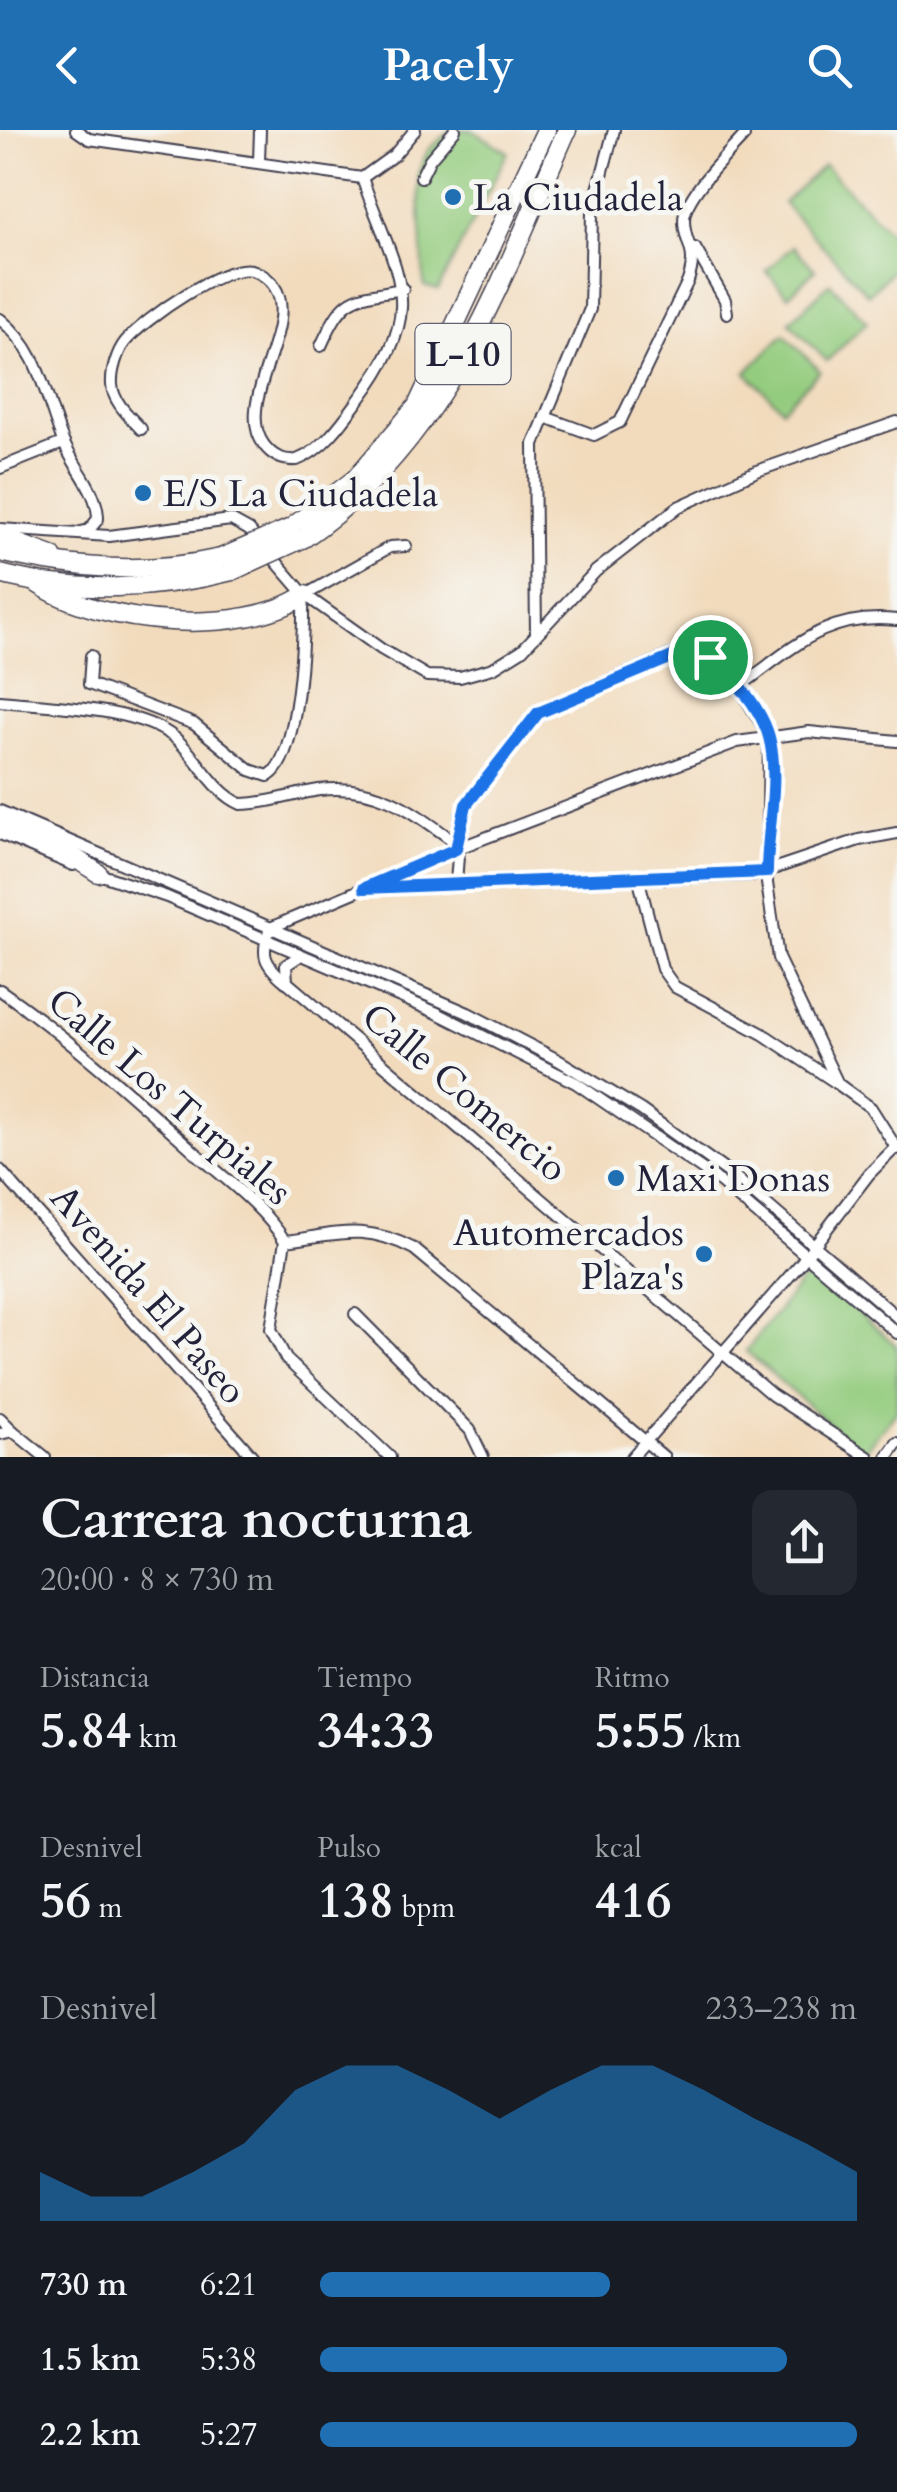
<!DOCTYPE html>
<html lang="es">
<meta charset="utf-8">
<style>
:root{--surface:#171b24;--page:#242831;--text:#f1f3f6;--muted:#9ea1a6;--accent:#1f6fb2}
body{margin:0;font-family:Cardo,serif;background:var(--page);color:var(--text);height:100vh;display:flex;flex-direction:column;font-size:38px;white-space:nowrap}
*{box-sizing:border-box;margin:0}
p{font-size:32px;color:var(--muted)}
.icon{flex:none;width:55px;height:55px;fill:none;stroke:currentColor;stroke-width:2;stroke-linecap:round;stroke-linejoin:round}
.map{position:relative;height:1327px;overflow:hidden}
.drawer{display:flex;flex-direction:column;background:var(--surface);flex:1}
.drawer>*{flex:none}
.pin{position:absolute;display:grid;place-items:center;width:85px;height:85px;color:#fff;margin:-42px;border:5px solid #fff;border-radius:50%;box-shadow:0 2px 10px #0007}
.round{display:grid;place-items:center;flex:none;width:105px;height:105px;border-radius:20px;background:var(--page)}
.head{display:flex;align-items:center;justify-content:space-between;height:170px;padding:0 40px}
h1{font-size:55px;font-weight:800;line-height:75px}
.metrics{display:grid;grid-template-columns:repeat(3,1fr);gap:15px;height:170px;padding:10px 40px}
.metrics div{display:grid;align-content:center}
.metrics b{font-size:50px;font-weight:800}
.metrics small{font-size:28px;font-weight:400}
.metrics p{font-size:28px}
.chart{height:280px;padding:20px 40px}
.chart p{display:flex;justify-content:space-between}
.chart svg{width:100%;height:180px;margin-top:10px;fill:var(--accent);opacity:.7}
ul{padding:0 40px;list-style:none;font-size:32px}
li{display:grid;grid-template-columns:160px 120px 1fr;align-items:center;height:75px}
li i{height:25px;border-radius:12px;background:var(--accent)}
header{display:flex;justify-content:space-between;align-items:center;height:130px;padding:0 40px;background:var(--accent);color:#fff;font-size:45px;font-weight:800}
.map>svg:first-child{display:block}
.green{fill:#94cc7f;stroke:#5b775d;stroke-width:2.5}
.lines{fill:none;stroke-linecap:round;stroke-linejoin:round}
.minor-casing{stroke:#413e4e;stroke-width:14}
.motorway-casing{stroke:#413e4e;stroke-width:21}
.minor{stroke:#fff;stroke-width:10}
.motorway{stroke:#fff;stroke-width:18}
.motorway-bridge-casing{stroke:#413e4e;stroke-width:21;stroke-linecap:butt}
.motorway-bridge{stroke:#fff;stroke-width:18}
.route-casing{stroke:#fff;stroke-width:20}
.route{stroke:#1a73e8;stroke-width:12}
.poi-dot{fill:#1f6fb2;stroke:#f6f6f2;stroke-width:4}
.labels{text-anchor:middle;stroke-width:10;stroke-linejoin:round;paint-order:stroke}
.shield{fill:#f6f6f2;stroke:#626272;stroke-width:2.5}
.shield-label{font-size:35px;font-weight:bold;fill:#22223b}
.poi-label{font-size:38px;fill:#22223b;stroke:#f6f6f2;text-anchor:start}
.street-label{font-size:38px;fill:#22223b;stroke:#f6f6f2}
</style>
<header><svg class="icon" aria-label="back" viewBox="0 0 24 24"><path d="M15 5l-7 7 7 7"/></svg>Pacely<svg class="icon" aria-label="search" viewBox="0 0 24 24"><circle cx="10" cy="10" r="6"/><path d="M15 15l6 6"/></svg></header>
<div class="map">
<svg width="897" height="1327" viewBox="0 0 897 1327">
<rect width="100%" height="100%" fill="#f6f6f2"/>
<filter id="ink" filterUnits="userSpaceOnUse"><feTurbulence type="fractalNoise" baseFrequency=".01" numOctaves="2"/><feDisplacementMap in="SourceGraphic" scale="20" xChannelSelector="R" yChannelSelector="G"/><feConvolveMatrix kernelMatrix="1 2 1 2 8 2 1 2 1" color-interpolation-filters="sRGB"/></filter>
<filter id="wash" filterUnits="userSpaceOnUse"><feTurbulence type="fractalNoise" baseFrequency=".0048" numOctaves="4" result="noise"/><feDisplacementMap in="SourceGraphic" scale="40" xChannelSelector="R" yChannelSelector="G"/><feGaussianBlur stdDeviation="2.25" result="paint"/><feColorMatrix in="noise" values="0 0 0 0 0 0 0 0 0 0 0 0 0 0 0 0 0 1.4 0 .05"/><feComposite in="paint" operator="in"/></filter>
<g filter="url(#wash)">
<rect width="100%" height="100%" fill="#f2dbbd"/>
<!-- green -->
<g class="green">
<polygon points="451,0 472,0 508,22 438,160 424,156 418,43 428,20"/>
<polygon points="824,35 897,110 897,136 868,165 783,73"/>
<polygon points="793,116 815,140 788,166 766,141"/>
<polygon points="830,153 867,192 827,231 789,192"/>
<polygon points="784,204 820,241 782,279 746,242"/>
<polygon points="810,1140 897,1216 897,1281 862,1323 746,1221"/>
</g>
</g>
<g filter="url(#ink)">
<g class="lines">
<defs>
<g id="minor">
<polyline points="76,0 89,9 362,48 394,25 415,0"/>
<polyline points="259,31 260,0"/>
<polyline points="421,47 430,29 455,0"/>
<polyline points="695,118 725,170 727,183"/>
<path d="M0 189C41 222 44 265 63 311 74 338 98 360 98 389L89 400 77 403"/>
<path d="M321 216C345 164 350 168 403 159"/>
<path d="M545 287 594 305 620 292 688 151C699 117 684 117 684 90 684 66 728 24 744 6"/>
<path d="M141 299C130 287 113 272 112 255 111 242 117 222 125 212 143 190 229 129 255 141 324 172 228 267 264 315 273 327 283 331 297 330 323 320 342 293 358 271 430 175 398 149 362 48"/>
<polyline points="0,338 63,313"/>
<polyline points="0,399 109,406 231,390 249,400 305,465 381,519 427,546 460,547 493,538 522,520 596,441 678,377 757,341 897,292"/>
<polyline points="305,465 390,417 406,416"/>
<polyline points="536,505 534,314 590,179 592,82 614,0"/>
<path d="M91 526 89 554 194 594 250 640 268 646C299 631 304 502 303 467"/>
<path d="M739 557C793 518 826 482 897 490"/>
<path d="M0 571C48 576 138 577 175 608 198 627 213 662 241 674 268 674 293 664 319 660 377 653 411 680 455 712"/>
<polyline points="0,681 468,883 558,930 641,980 736,1048 897,1187"/>
<polyline points="0,704 73,735"/>
<polyline points="93,742 167,767 435,882 576,953 715,1048 897,1203"/>
<polyline points="638,747 662,839 675,857 763,904 838,954"/>
<polyline points="456,753 461,685 527,594 556,574 670,525 684,522 710,527 739,557 769,606 767,753 778,828 838,954 871,978 897,1019"/>
<polyline points="375,757 755,745 859,710 897,703"/>
<polyline points="301,825 286,835 287,852 772,1265 868,1327"/>
<path d="M286 852C264 834 260 825 270 798L456 719 737 612 809 602 897 611"/>
<path d="M0 860C70 909 134 967 197 1024 228 1051 263 1077 285 1111"/>
<polyline points="0,1040 253,1327"/>
<path d="M285 1111C338 1104 364 1093 414 1119L664 1327"/>
<polyline points="285,1111 271,1199 286,1229 390,1327"/>
<polyline points="355,1184 470,1300 483,1327"/>
<polyline points="0,1288 13,1301"/>
<polyline points="0,1304 13,1301 45,1327"/>
<polyline points="632,1327 800,1134 869,1044 897,1016"/>
<polyline points="887,1327 897,1313"/>
</g>
<g id="motorway">
<polyline points="291,398 355,349 417,276 546,0"/>
<polyline points="0,407 52,426"/>
<path d="M304 408C449 309 498 155 567 0"/>
<path d="M0 422C76 439 145 445 221 428"/>
<path d="M0 444C75 464 158 460 232 441"/>
<path d="M38 454C100 495 241 508 305 465"/>
<polyline points="0,694 72,726 98,743"/>
</g>
</defs>
<!-- minor casing -->
<use href="#minor" class="minor-casing"/>
<!-- motorway casing -->
<use href="#motorway" class="motorway-casing"/>
<!-- minor -->
<use href="#minor" class="minor"/>
<!-- motorway -->
<use href="#motorway" class="motorway"/>
<defs>
<g id="motorway-bridge">
<polyline points="221,428 291,398"/>
<polyline points="232,441 304,408"/>
</g>
</defs>
<!-- motorway-bridge casing -->
<use href="#motorway-bridge" class="motorway-bridge-casing"/>
<!-- motorway-bridge -->
<use href="#motorway-bridge" class="motorway-bridge"/>
</g>
</g>
<g class="lines" filter="url(#ink)">
<defs>
<path id="route" d="M684 522C719 525 760 573 769 607 780 648 767 700 767 742L364 758 456 719 466 675 538 583Z"/>
</defs>
<!-- route casing -->
<use href="#route" class="route-casing"/>
<!-- route -->
<use href="#route" class="route"/>
</g>
<!-- markers -->
<g class="poi-dot">
<circle cx="453" cy="67" r="10"/>
<circle cx="143" cy="363" r="10"/>
<circle cx="616" cy="1048" r="10"/>
<circle cx="704" cy="1124" r="10"/>
</g>
<g class="labels">
<!-- shield labels -->
<rect class="shield" x="415.5" y="194" width="95" height="60" rx="8"/>
<g class="shield-label">
<text x="463" y="236">L-10</text>
</g>
<!-- poi labels -->
<g class="poi-label">
<text x="473" y="80">La Ciudadela</text>
<text x="163" y="376">E/S La Ciudadela</text>
<text x="636" y="1061">Maxi Donas</text>
<text x="684" y="1115" text-anchor="end">Automercados<tspan x="684" dy="44">Plaza's</tspan></text>
</g>
<!-- street labels -->
<g class="street-label">
<text transform="translate(465 962) rotate(40)" y="13">Calle Comercio</text>
<text transform="translate(170 966) rotate(41)" y="13">Calle Los Turpiales</text>
<text transform="translate(149 1164) rotate(49)" y="13">Avenida El Paseo</text>
</g>
</g>
</svg>
<div class="pin" style="left:710px;top:527px;background:#1e9e55"><svg class="icon" aria-label="arrive" viewBox="0 0 24 24"><path d="M6 21V4h12l-3 4 3 4H6"/></svg></div>
</div>
<section class="drawer">
<div class="head"><div><h1>Carrera nocturna</h1><p>20:00 · 8 × 730 m</p></div><a class="round"><svg class="icon" aria-label="share" viewBox="0 0 24 24"><path d="M12 15V3M7 8l5-5 5 5M5 13v7h14v-7"/></svg></a></div>
<div class="metrics">
<div><p>Distancia</p><b>5.84<small> km</small></b></div>
<div><p>Tiempo</p><b>34:33</b></div>
<div><p>Ritmo</p><b>5:55<small> /km</small></b></div>
</div>
<div class="metrics">
<div><p>Desnivel</p><b>56<small> m</small></b></div>
<div><p>Pulso</p><b>138<small> bpm</small></b></div>
<div><p>kcal</p><b>416</b></div>
</div>
<div class="chart"><p><span>Desnivel</span>233–238 m</p>
<svg viewBox="0 0 160 44" preserveAspectRatio="none"><path d="M0 44V32L10 38L20 38L30 32L40 25L50 12L60 6L70 6L80 12L90 19L100 12L110 6L120 6L130 12L140 19L150 25L160 32V44z"/></svg>
</div>
<ul>
<li><b>730 m</b>6:21<i style="width:54%"></i></li>
<li><b>1.5 km</b>5:38<i style="width:87%"></i></li>
<li><b>2.2 km</b>5:27<i style="width:100%"></i></li>
</ul>
</section>
